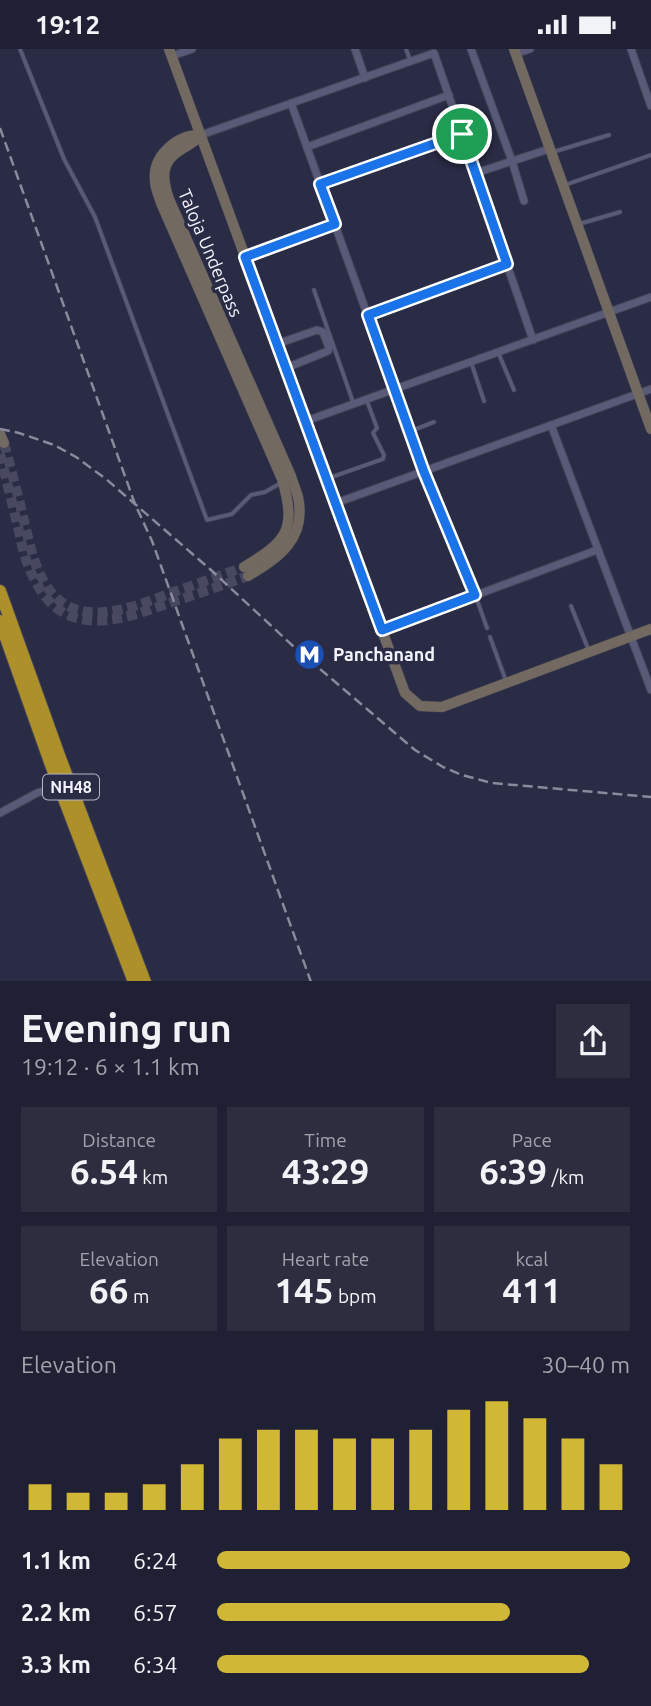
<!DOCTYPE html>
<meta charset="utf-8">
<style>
:root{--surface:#202034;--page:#2d2d40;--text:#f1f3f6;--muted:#a2a3ac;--accent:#d1b736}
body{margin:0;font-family:Ubuntu,sans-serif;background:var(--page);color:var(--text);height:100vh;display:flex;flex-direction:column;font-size:26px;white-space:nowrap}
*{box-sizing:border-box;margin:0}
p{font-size:23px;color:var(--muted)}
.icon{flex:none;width:38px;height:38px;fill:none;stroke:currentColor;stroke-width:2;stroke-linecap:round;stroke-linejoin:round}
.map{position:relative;height:932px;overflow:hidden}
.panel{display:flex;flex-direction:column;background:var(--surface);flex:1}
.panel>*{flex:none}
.pin{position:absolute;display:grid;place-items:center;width:60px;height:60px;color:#fff;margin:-30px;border:4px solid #fff;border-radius:50%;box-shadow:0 2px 7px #0007}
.round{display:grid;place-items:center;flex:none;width:74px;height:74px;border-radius:0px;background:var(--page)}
.head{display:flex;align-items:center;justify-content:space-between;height:119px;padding:0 21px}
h1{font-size:38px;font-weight:700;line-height:52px}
.stats{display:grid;grid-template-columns:repeat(3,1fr);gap:10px;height:119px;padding:7px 21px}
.stats div{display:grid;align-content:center;border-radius:0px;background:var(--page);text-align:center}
.stats b{font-size:35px;font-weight:700}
.stats small{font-size:19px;font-weight:400}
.stats p{font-size:19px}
.chart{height:196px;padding:14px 21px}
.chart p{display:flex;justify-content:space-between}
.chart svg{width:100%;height:126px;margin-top:7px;stroke:var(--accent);stroke-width:6}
ul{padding:0 21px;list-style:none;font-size:23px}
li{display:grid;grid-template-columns:112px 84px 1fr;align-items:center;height:52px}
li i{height:18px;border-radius:9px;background:var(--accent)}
.status{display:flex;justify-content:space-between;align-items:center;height:49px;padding:0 35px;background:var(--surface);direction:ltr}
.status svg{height:19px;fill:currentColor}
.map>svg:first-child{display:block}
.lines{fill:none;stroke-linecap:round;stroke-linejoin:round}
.secondary-tunnel{stroke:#484961;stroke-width:10;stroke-dasharray:10 5;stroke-linecap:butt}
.lane-casing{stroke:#444458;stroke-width:5}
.street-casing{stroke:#444458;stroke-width:9}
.secondary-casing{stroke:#444458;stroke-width:11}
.highway-casing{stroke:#444458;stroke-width:14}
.lane{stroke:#595a77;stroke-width:3.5}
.street{stroke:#595a77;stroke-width:7}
.secondary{stroke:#726a60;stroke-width:10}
.highway{stroke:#ad902a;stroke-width:12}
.rail{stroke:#898a9c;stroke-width:2.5;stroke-dasharray:10 5;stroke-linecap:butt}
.route-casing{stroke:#fff;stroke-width:14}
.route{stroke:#1a73e8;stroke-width:9}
.labels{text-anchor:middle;stroke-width:7;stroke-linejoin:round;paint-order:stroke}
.shield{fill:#2a2b45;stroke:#b6b7c6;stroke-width:2}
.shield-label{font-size:16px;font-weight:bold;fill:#f2f3fd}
.street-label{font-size:18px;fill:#f2f3fd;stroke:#2a2b45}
.poi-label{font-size:18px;font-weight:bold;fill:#f2f3fd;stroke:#2a2b45;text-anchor:start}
</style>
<div class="status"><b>19:12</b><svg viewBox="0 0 49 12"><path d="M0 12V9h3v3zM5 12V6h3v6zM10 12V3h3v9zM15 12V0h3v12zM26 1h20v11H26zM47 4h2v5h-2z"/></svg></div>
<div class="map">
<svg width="651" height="933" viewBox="0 0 651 933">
<rect width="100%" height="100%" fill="#2a2b45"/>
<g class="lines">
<!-- secondary-tunnel -->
<g class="secondary-tunnel">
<path d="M4 394C11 420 18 446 24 472 29 492 33 514 44 533 73 584 131 559 174 543 197 535 221 526 244 518"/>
<path d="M0 405C6 429 12 454 18 478 22 497 26 516 36 533 66 592 124 570 172 553 197 545 223 536 248 527"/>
</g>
<defs>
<g id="lane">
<polyline points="20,0 64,110 95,168 207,471 232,465 251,446 265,443 281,434"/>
<polyline points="406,0 410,11"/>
<polyline points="553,103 609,86"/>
<polyline points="565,136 651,106"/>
<polyline points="579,175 620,163"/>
<polyline points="314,241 353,353"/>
<polyline points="498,303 514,341"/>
<polyline points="471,313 484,352"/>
<polyline points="411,382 434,373"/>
<polyline points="329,429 383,410 384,406 373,384 377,379 367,352"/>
<polyline points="476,548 487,579"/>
<polyline points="571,557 589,602"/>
<polyline points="490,588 506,632"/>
</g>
<g id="street">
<polyline points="355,0 365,29"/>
<polyline points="471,0 512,112 524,152"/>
<polyline points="631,0 651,57"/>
<polyline points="515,5 530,0"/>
<polyline points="172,7 192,0"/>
<polyline points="291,54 424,423 476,546"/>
<polyline points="201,86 434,4 533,291"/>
<polyline points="307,98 449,46"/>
<polyline points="476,124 549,100"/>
<polyline points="320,135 462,85"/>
<polyline points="245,208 335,175"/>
<polyline points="368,266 507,215"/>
<polyline points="277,295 317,281 323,283 329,299 328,302 286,319"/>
<polyline points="306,372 651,248"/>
<polyline points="551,376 651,641"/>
<polyline points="336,454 651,340"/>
<polyline points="382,581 597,501"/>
<polyline points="0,764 37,744 60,737"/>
</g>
<g id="secondary">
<polyline points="169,0 405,644 420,657 442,658 651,580"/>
<polyline points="514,0 651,380"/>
<path d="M201 86C195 93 190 95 182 100 160 112 162 130 169 150L291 427C293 434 296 441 298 448 307 490 278 509 248 527"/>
<path d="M201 86C177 85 152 107 155 132 155 139 159 147 161 154L282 430C297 481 287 492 244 518"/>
<polyline points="0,385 4,394"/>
</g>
<g id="highway">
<polyline points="0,542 60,709 145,933"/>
<polyline points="0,572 50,713 134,933"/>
</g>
</defs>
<!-- lane casing -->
<use href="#lane" class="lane-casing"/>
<!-- street casing -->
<use href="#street" class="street-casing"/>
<!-- secondary casing -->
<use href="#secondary" class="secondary-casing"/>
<!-- highway casing -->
<use href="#highway" class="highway-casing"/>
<!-- lane -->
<use href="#lane" class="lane"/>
<!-- street -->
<use href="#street" class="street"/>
<!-- secondary -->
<use href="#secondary" class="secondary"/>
<!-- highway -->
<use href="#highway" class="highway"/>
<!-- rail -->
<g class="rail">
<polyline points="0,79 135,455 152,492 311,933"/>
<polyline points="0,380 19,384 54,396 76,408 106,430 211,521 293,597 415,701 443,718 462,726 492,734 651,748"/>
</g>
</g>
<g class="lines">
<defs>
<polygon id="route" points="462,85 507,215 368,266 424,423 475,546 382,581 245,208 335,175 320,135"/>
</defs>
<!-- route casing -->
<use href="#route" class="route-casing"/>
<!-- route -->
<use href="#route" class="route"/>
</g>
<!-- icons -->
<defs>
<symbol id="metro-disc" viewBox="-11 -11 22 22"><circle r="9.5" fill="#1a4fb4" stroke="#2a2b45"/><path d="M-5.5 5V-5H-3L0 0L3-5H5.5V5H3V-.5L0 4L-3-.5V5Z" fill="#fff"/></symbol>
</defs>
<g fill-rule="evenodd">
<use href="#metro-disc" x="292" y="588" width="35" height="35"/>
</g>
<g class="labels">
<!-- shield labels -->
<rect class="shield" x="43" y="725.5" width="56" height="25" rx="5"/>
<g class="shield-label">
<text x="71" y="744">NH48</text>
</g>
<!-- street labels -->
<g class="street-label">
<text transform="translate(210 204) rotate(67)" y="6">Taloja Underpass</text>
</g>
<!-- poi labels -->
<g class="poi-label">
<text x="333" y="612">Panchanand</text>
</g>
</g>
</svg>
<div class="pin" style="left:462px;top:85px;background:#1e9e55"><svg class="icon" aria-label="arrive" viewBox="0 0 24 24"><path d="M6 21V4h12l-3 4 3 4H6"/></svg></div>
</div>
<section class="panel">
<div class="head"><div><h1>Evening run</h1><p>19:12 · 6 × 1.1 km</p></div><a class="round"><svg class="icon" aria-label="share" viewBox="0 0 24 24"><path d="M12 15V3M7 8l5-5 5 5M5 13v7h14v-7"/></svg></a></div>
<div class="stats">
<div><p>Distance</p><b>6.54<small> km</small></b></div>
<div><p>Time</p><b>43:29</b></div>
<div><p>Pace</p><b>6:39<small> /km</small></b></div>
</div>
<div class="stats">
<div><p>Elevation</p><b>66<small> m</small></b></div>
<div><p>Heart rate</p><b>145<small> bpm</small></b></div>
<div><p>kcal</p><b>411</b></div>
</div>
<div class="chart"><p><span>Elevation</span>30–40 m</p>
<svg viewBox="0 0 160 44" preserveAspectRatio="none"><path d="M5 44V35M15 44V38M25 44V38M35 44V35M45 44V28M55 44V19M65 44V16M75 44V16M85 44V19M95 44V19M105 44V16M115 44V9M125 44V6M135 44V12M145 44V19M155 44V28"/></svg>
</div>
<ul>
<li><b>1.1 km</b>6:24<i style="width:100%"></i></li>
<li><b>2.2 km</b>6:57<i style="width:71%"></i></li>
<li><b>3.3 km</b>6:34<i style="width:90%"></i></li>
</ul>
</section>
